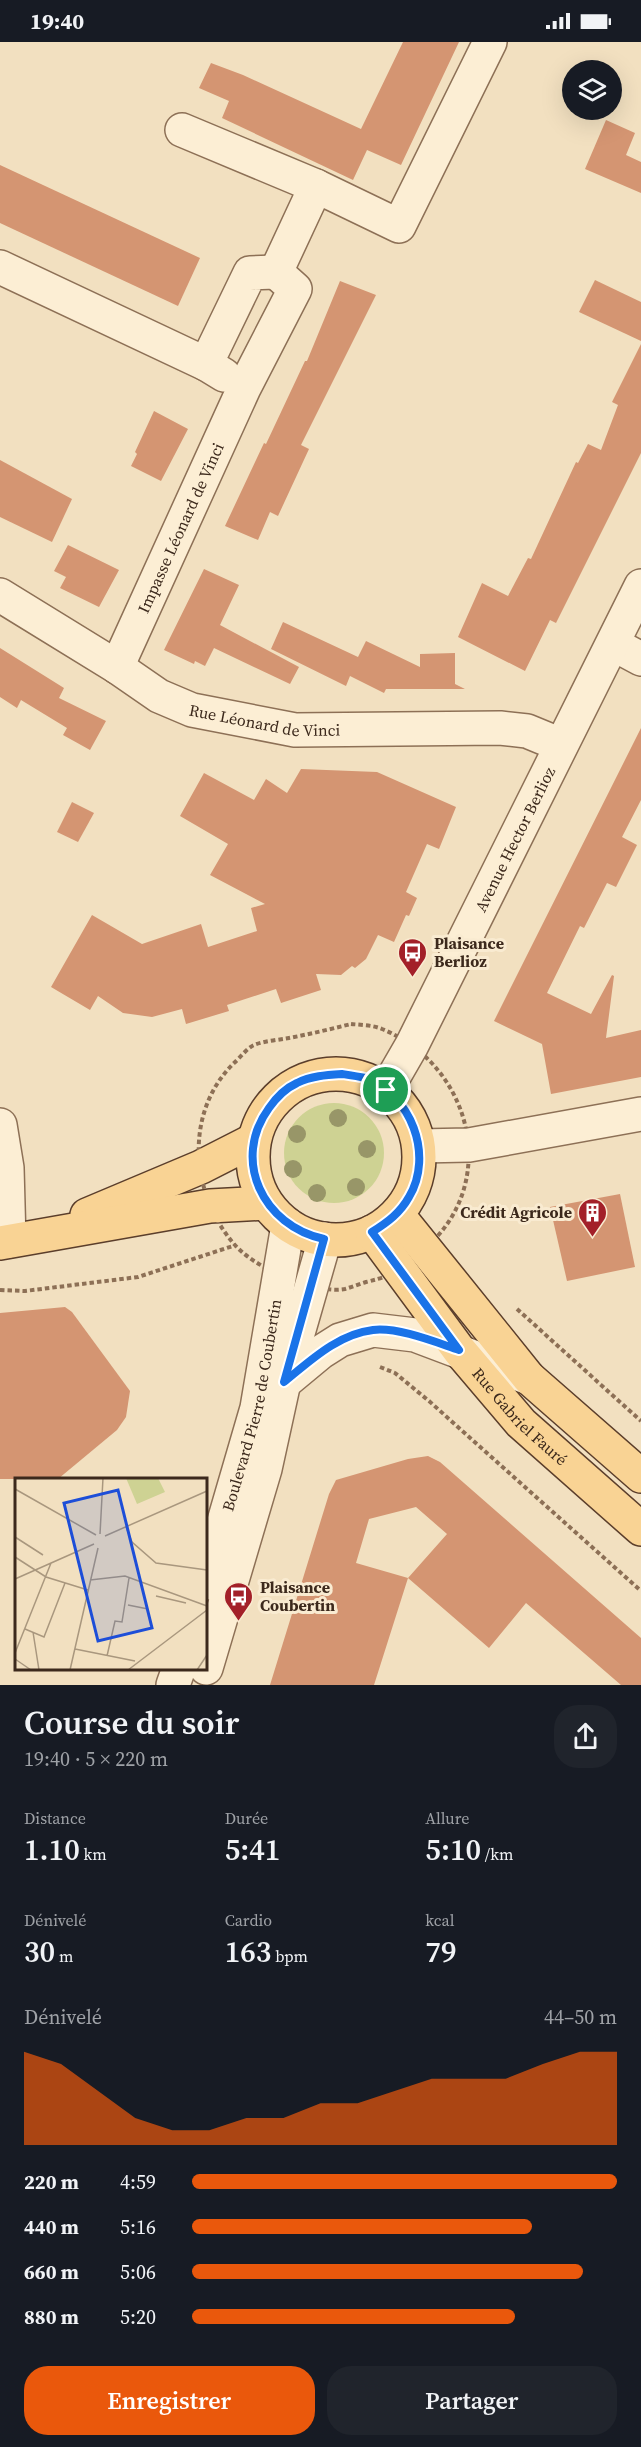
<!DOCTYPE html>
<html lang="fr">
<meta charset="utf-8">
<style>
:root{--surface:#171b24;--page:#20242c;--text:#f1f3f6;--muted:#9ea1a6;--accent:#ea580c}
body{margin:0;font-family:"Source Serif 4",serif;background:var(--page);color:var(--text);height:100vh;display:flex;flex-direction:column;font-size:22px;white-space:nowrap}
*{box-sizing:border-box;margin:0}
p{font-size:20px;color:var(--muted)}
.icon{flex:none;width:33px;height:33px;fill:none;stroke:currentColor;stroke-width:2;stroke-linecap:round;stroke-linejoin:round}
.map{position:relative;height:1643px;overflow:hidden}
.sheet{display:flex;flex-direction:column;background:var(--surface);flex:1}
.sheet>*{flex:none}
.controls{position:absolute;left:562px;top:18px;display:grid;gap:12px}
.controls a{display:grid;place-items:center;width:60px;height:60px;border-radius:50%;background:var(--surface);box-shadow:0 6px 24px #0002;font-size:30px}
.pin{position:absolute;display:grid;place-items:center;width:51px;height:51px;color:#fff;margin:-26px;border:3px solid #fff;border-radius:50%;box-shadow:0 2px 6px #0007}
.round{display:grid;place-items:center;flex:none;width:63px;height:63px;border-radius:24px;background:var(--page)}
.head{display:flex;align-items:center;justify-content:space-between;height:102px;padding:0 24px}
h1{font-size:33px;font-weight:600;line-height:45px}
.stats{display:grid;grid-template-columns:repeat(3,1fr);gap:9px;height:102px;padding:6px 24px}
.stats div{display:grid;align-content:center}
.stats b{font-size:30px;font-weight:600}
.stats small{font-size:16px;font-weight:400}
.stats p{font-size:16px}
.chart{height:168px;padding:12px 24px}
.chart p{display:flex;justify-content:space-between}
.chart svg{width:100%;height:108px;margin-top:6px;fill:var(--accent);opacity:.7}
.cta{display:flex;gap:12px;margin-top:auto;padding:12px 24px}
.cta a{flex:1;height:69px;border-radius:24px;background:var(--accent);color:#fff;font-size:24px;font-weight:600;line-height:69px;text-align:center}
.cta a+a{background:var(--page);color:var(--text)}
ul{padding:0 24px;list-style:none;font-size:20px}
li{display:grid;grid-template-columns:96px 72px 1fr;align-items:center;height:45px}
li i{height:15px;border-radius:8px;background:var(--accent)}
.status{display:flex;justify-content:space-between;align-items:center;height:42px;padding:0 30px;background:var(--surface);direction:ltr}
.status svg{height:16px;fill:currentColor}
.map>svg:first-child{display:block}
.green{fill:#ced293}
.building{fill:#d49572;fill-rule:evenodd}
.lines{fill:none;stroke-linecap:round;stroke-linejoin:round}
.minor-casing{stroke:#8d7056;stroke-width:36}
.major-casing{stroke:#5b3e2b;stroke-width:36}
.path{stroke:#8d7056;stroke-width:4;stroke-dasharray:4.5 3;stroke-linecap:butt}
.minor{stroke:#fceed4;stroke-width:33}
.major{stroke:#f9d394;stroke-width:33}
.tree{fill:#989668}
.route-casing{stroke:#fff;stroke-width:12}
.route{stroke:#1a73e8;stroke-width:8}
.labels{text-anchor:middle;stroke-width:6;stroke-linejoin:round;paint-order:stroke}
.street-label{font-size:16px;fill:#3c291c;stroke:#f9ebd1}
.poi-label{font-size:16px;font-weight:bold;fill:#3c291c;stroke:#f9ebd1;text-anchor:start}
.inset-road{fill:none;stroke:#a9977e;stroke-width:1.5}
.view{fill:#1d4ed8;fill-opacity:0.15;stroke:#1d4ed8;stroke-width:3}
.inset-edge{fill:none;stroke:#3c291c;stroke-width:3}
</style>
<div class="status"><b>19:40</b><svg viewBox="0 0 49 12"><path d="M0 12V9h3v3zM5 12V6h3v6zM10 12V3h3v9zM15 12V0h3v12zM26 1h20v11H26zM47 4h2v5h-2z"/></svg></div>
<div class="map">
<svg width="641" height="1643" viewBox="0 0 641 1643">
<rect width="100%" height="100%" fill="#f2e0c0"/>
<!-- green -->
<circle class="green" cx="334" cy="1111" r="50"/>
<!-- building -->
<g class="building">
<polygon points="403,0 459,0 401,123 367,108 353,138 222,76 229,59 199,46 211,21 243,33 361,87"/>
<polygon points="606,78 635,91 626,113 641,120 641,151 585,127"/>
<polygon points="0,123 200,216 178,264 0,181"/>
<polygon points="595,238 641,260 641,299 579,270"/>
<polygon points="340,239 376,253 301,403 309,407 278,474 270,470 258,498 225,484 264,401 266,402 305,319 307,319"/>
<polygon points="641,302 641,411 556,581 550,578 525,629 458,595 482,541 508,554 528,516 531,517 576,420 578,421 588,402 601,408 618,363 612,360"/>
<polygon points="154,369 188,387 161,439 131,424 137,412 135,410"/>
<polygon points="0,418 72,457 52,500 0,475"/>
<polygon points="68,503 119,528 99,565 60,546 66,535 54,529"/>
<polygon points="204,527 239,543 220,583 299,625 290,642 214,606 205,624 195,619 194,622 164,608"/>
<polygon points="283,580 358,615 366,599 420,625 420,612 455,611 455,642 465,647 386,647 384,651 350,634 346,644 271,607"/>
<polygon points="0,606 64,646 59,656 106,679 90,708 63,693 67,686 21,658 17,666 0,655"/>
<polygon points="641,686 641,758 622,795 637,803 616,845 607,841 584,886 580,884 547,951 591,972 612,933 614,934 606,996 641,988 641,1035 551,1052 542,1002 494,979"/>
<polygon points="301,727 377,730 456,765 439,807 427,802 406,850 417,856 409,874 406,873 394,900 378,893 366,917 355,926 352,924 341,933 316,932 321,948 281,961 276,947 227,963 229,969 186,982 182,967 152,975 123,971 98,954 90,968 51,945 92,873 142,902 201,882 208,905 257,889 251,866 265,862 210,833 228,802 180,774 204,731 254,758 266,737 287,751"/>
<polygon points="72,760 94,771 78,800 57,790"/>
<polygon points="620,1152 635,1225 567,1239 550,1165"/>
<polygon points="65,1265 72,1270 130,1349 126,1375 117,1388 58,1437 0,1437 0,1271"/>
<path d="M428 1414 440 1420 641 1596V1643H621L526 1561 489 1606 408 1536 374 1643H270L329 1452 336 1438 408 1417ZM416 1465 447 1492 408 1536 356 1521 369 1477Z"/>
</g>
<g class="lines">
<defs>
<g id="minor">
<polyline points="182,88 316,144"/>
<polyline points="0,225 206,322"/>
<polyline points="224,333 206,322 250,231 276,230"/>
<path id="s1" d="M0 553 117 625 159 654 192 668 295 688 500 686 527 689 561 703"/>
<polyline points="613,602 641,617"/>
<path id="s2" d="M117 625 244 346 295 247 276 230 316 144 399 184 490 0"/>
<path id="s3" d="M386 1048 412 1003 641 544"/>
<polyline points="0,1083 7,1126 9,1199"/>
<polyline points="419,1104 469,1103 641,1072"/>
<polyline points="280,1344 321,1310 340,1298 373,1288 415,1293 529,1336"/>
<path id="s4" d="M206 1541 257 1366 288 1183"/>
<polyline points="206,1626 265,1427 284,1340 325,1197"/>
<polyline points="173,1643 179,1626"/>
</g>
<g id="major">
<circle cx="336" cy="1115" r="83"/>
<polyline points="397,1172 529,1336 641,1434"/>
<polyline points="87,1173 201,1125 254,1098"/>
<path id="s5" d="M372 1190 459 1308 521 1381 641 1487"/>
<polyline points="0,1201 210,1164 266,1161"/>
</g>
</defs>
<!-- minor casing -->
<use href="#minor" class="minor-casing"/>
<!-- major casing -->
<use href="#major" class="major-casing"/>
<!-- path -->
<g class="path">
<path d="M351 982C361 983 373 983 382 987 473 1024 501 1143 424 1207 398 1229 399 1232 366 1240 359 1242 352 1245 345 1247 330 1250 310 1244 296 1239 274 1231 250 1220 234 1202 190 1151 184 1070 234 1021 240 1016 247 1006 254 1003 264 999 278 998 289 996 310 992 331 987 351 982Z"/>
<polyline points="0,1248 25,1249 138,1235 236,1203"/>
<polyline points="517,1267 641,1379"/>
<polyline points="380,1325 395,1331 429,1359 641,1549"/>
</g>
<!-- minor -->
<use href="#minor" class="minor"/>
<!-- major -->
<use href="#major" class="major"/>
</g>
<!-- trees -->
<g class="tree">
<circle cx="338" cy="1076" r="9"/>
<circle cx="297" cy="1092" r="9"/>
<circle cx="367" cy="1107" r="9"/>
<circle cx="293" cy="1127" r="9"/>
<circle cx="356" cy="1145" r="9"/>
<circle cx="317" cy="1151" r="9"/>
</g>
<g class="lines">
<defs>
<path id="route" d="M342 1032C349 1033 357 1034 365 1036 411 1052 434 1113 409 1155 400 1171 388 1180 372 1190L459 1308C435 1300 398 1285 373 1288 338 1292 310 1319 284 1340L324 1197C263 1184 231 1118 269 1066 276 1056 286 1046 297 1041 311 1034 326 1033 342 1032Z"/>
</defs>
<!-- route casing -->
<use href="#route" class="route-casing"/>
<!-- route -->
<use href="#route" class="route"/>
</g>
<!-- icons -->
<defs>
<symbol id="bus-pin" viewBox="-11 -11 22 30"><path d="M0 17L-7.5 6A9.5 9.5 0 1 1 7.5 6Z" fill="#a32029" stroke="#f9ebd1"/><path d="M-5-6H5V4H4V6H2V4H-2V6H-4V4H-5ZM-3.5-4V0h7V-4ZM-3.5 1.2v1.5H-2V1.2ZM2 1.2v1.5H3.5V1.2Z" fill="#fff"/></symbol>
<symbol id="building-pin" viewBox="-11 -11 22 30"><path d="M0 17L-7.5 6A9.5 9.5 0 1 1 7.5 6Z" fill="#a32029" stroke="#f9ebd1"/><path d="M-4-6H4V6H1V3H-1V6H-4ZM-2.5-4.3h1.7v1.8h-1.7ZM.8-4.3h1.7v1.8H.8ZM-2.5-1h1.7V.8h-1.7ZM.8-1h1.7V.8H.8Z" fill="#fff"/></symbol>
</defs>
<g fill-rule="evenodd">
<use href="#bus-pin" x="396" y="894" width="33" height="45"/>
<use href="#building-pin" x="576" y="1154" width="33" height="45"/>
<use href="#bus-pin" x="222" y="1538" width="33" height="45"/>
</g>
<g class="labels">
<!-- street labels -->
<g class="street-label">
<text dy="6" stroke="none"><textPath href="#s2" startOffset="153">Impasse Léonard de Vinci</textPath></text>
<text dy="6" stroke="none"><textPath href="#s1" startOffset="298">Rue Léonard de Vinci</textPath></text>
<text dy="6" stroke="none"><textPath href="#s3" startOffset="282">Avenue Hector Berlioz</textPath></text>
<text dy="6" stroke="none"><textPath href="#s4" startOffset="184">Boulevard Pierre de Coubertin</textPath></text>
<text dy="6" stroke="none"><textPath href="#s5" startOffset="237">Rue Gabriel Fauré</textPath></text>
</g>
<!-- poi labels -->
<g class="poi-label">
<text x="434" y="907">Plaisance<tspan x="434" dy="18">Berlioz</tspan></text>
<text x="572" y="1176" text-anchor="end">Crédit Agricole</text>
<text x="260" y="1551">Plaisance<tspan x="260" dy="18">Coubertin</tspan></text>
</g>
</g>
<!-- overview -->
<g transform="translate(15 1436)">
<rect width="192" height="192" fill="#f2e0c0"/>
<path d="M111 0H143L150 14 122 26Z" fill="#ced293"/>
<path class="inset-road" d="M0 11 81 57M111 49 117 64 141 85 192 92M85 56 88 0M90 58 192 13M0 59 28 77M0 79 31 99 73 112M0 101 79 66M75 102 110 98 192 128M141 118 171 125M113 127 133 131M10 151 29 159 50 105M18 154 24 192M60 171 120 183M0 175 36 85M92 178 100 143 107 144 114 100M0 181 16 192M55 192 83 70M113 192 192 132M182 192 192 177"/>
<path class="view" d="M103 12 137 150 83 163 49 25Z"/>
<rect width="192" height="192" class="inset-edge"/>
</g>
</svg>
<div class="controls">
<a><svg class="icon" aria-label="layers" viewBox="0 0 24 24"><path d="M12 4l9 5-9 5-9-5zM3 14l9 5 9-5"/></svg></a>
</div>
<div class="pin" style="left:386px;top:1048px;background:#1e9e55"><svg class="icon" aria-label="arrive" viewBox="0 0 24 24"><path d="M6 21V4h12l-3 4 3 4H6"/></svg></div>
</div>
<section class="sheet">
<div class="head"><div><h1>Course du soir</h1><p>19:40 · 5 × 220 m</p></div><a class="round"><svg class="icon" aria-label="share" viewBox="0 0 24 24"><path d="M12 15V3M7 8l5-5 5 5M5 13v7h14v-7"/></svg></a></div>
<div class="stats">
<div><p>Distance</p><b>1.10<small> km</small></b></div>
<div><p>Durée</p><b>5:41</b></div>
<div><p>Allure</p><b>5:10<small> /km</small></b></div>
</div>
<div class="stats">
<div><p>Dénivelé</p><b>30<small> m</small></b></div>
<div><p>Cardio</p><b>163<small> bpm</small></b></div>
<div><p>kcal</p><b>79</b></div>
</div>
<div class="chart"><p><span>Dénivelé</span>44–50 m</p>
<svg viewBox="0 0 160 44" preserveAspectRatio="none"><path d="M0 44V6L10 11L20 22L30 33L40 38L50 38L60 33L70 33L80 27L90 27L100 22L110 17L120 17L130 17L140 11L150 6L160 6V44z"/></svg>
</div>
<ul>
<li><b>220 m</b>4:59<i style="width:100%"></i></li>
<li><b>440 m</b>5:16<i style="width:80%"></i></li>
<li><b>660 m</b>5:06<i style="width:92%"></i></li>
<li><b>880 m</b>5:20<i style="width:76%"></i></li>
</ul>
<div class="cta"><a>Enregistrer</a><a>Partager</a></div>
</section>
